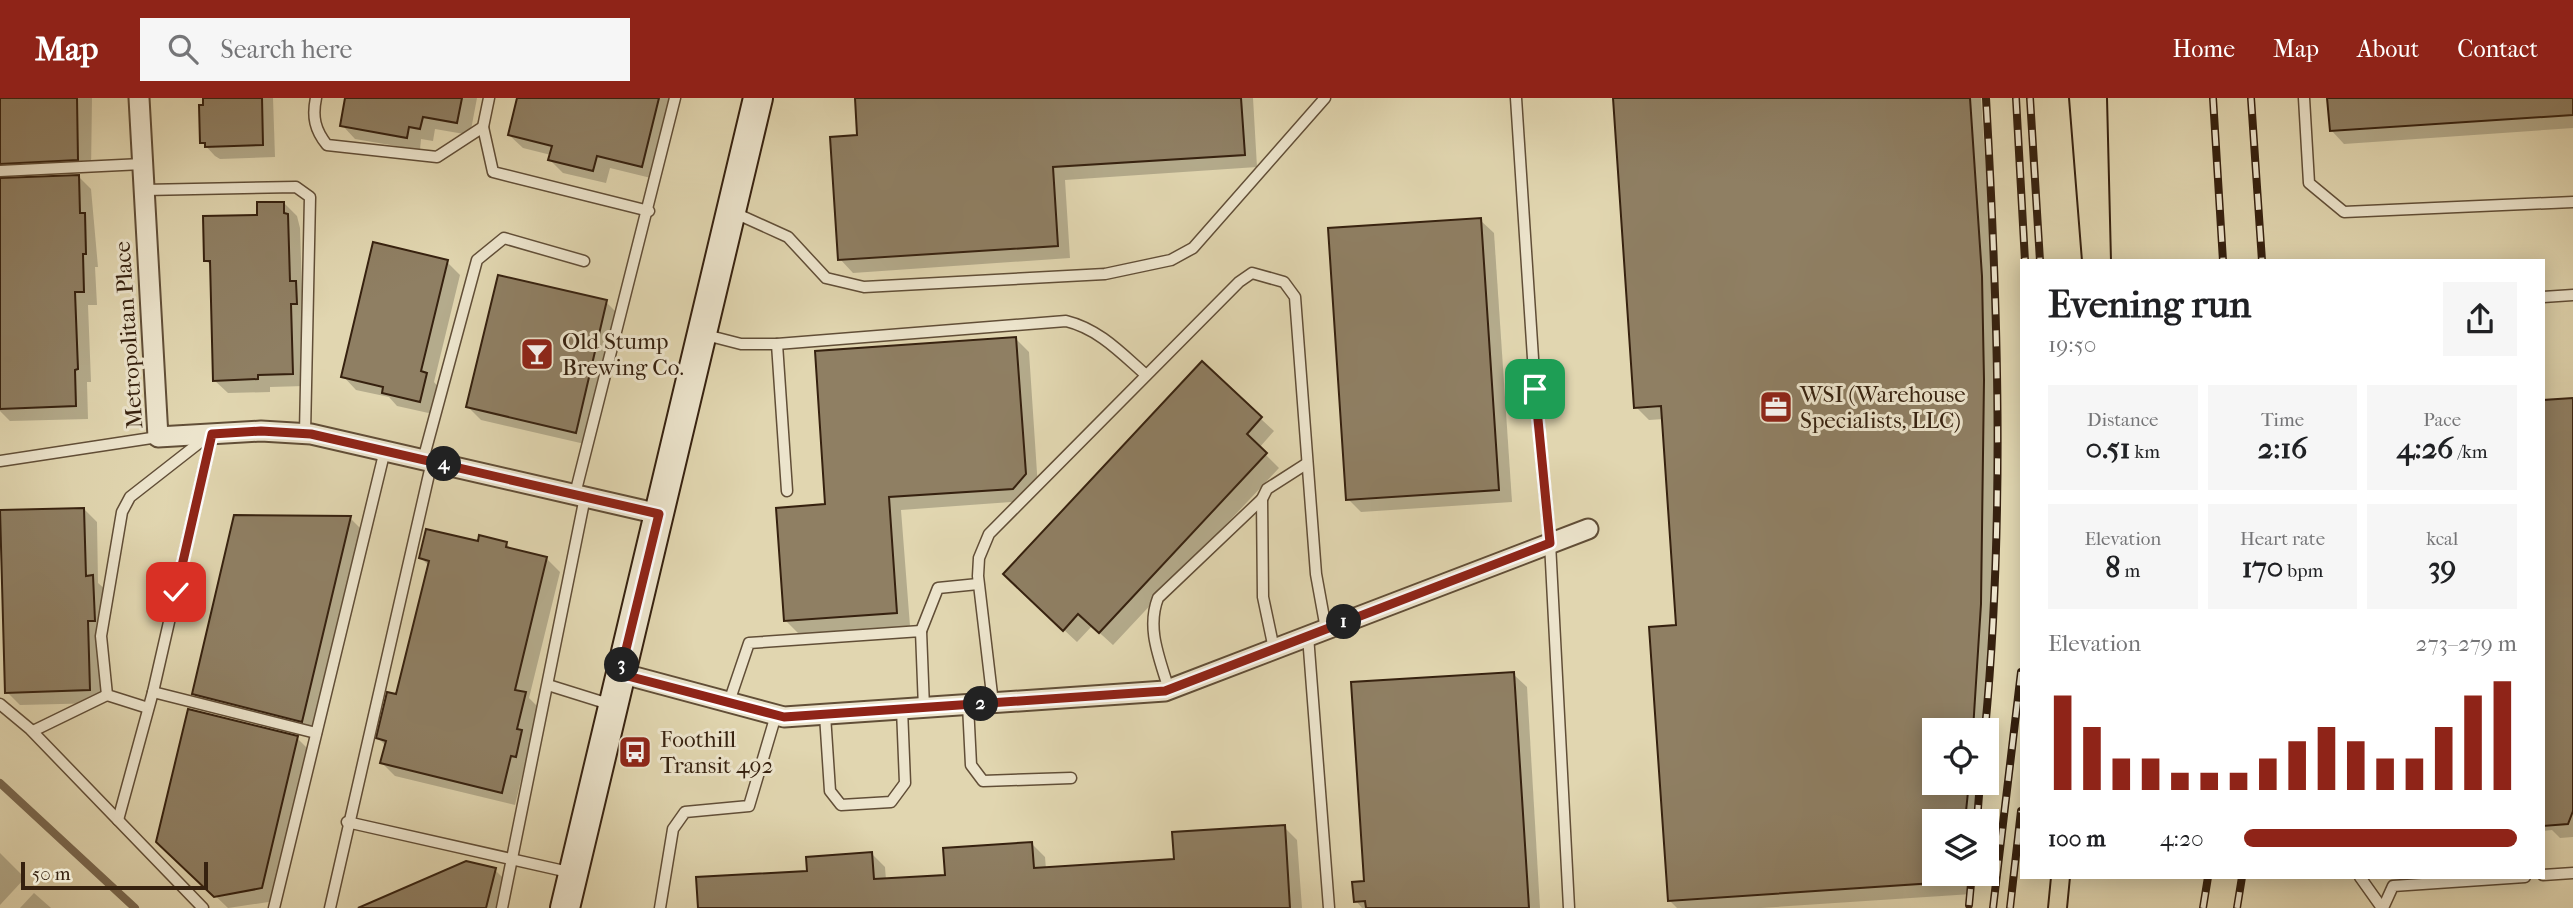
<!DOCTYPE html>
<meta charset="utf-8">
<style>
:root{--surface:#fff;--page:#f6f6f6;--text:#202124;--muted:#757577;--accent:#8f2418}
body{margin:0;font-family:"IM FELL French Canon",serif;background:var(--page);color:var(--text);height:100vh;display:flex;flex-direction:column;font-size:26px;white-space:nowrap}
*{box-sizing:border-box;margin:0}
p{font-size:23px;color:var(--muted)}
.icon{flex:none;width:38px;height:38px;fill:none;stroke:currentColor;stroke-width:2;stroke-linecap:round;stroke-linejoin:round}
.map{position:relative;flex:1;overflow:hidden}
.sheet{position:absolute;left:2020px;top:161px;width:525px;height:620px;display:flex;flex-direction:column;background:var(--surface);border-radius:0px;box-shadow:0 4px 18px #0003}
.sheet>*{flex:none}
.controls{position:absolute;left:1922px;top:620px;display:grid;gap:14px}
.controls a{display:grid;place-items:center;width:77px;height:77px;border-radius:0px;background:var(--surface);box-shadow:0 4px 18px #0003;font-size:35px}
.scale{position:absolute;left:21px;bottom:18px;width:187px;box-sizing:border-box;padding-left:7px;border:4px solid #36210f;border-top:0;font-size:19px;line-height:24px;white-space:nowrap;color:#36210f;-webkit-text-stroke:5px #ece4cc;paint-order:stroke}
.pin{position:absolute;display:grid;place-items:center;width:60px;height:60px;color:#fff;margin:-30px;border-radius:14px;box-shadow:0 4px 10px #0006}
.km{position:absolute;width:35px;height:35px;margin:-18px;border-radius:50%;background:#222;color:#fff;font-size:19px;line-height:35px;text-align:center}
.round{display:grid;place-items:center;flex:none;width:74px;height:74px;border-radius:0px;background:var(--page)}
.head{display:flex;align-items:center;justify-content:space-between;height:119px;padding:0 28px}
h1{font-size:38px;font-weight:700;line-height:52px}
.stats{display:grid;grid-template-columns:repeat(3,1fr);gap:10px;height:119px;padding:7px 28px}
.stats div{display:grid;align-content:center;border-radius:0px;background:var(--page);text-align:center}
.stats b{font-size:30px;font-weight:700}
.stats small{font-size:19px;font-weight:400}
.stats p{font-size:19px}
.chart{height:196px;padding:14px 28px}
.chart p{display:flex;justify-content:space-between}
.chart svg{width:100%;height:126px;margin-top:7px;stroke:var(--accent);stroke-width:6}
ul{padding:0 28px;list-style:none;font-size:23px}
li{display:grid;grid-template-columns:112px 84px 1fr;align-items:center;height:52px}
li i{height:18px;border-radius:9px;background:var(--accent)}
header{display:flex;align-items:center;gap:42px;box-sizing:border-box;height:98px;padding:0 35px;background:var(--accent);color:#fff}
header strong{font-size:33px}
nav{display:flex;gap:38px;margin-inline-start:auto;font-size:24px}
.search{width:490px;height:63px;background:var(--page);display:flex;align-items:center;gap:18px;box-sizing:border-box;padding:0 24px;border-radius:0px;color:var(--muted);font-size:26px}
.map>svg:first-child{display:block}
.shadow{fill:#0003}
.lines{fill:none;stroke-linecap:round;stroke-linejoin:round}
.stream{stroke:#7a684f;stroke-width:8}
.building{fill:#8f7f63;stroke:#36210f;stroke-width:2}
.lane-casing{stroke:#614e37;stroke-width:13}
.street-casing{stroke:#614e37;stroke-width:23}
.secondary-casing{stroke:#36210f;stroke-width:32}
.lane{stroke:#ece4cc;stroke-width:10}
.street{stroke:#ece4cc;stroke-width:19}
.secondary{stroke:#ece4cc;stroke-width:28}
.tram{stroke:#36210f;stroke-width:2}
.rail-casing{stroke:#36210f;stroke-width:8}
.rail{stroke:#ece4cc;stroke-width:5;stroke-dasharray:16;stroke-linecap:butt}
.route-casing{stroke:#fff;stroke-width:14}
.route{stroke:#8f2418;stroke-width:9}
.labels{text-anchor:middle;stroke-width:6;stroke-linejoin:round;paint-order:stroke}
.street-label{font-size:23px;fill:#36210f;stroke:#ece4cc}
.poi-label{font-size:23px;fill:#36210f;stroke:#ece4cc;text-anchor:start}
</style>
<header>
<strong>Map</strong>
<div class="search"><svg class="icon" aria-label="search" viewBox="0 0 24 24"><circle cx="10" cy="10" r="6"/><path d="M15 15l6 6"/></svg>Search here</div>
<nav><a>Home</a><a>Map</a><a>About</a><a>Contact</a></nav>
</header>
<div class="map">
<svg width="2573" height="810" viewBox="0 0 2573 810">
<rect width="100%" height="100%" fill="#e1d6b0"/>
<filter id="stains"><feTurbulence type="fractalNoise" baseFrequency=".00286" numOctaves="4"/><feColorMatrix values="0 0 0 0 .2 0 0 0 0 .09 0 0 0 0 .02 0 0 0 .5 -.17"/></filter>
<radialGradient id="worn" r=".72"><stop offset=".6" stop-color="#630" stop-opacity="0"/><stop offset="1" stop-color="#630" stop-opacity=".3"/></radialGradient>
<!-- shadow -->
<g class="shadow">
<polygon points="0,0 92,0 91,74 13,78 9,82 78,78 91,91 98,169 95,169 97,207 88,207 91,284 87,284 88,321 10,323 0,313"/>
<polygon points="202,0 273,0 275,59 220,61 215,58 202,44"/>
<polygon points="347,0 477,0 470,37 435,31 433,43 421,41 420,52 355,41 342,27"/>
<polygon points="518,0 674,0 655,81 610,70 606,85 563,75 550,62 551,57 523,50 509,37"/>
<polygon points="857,0 1253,0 1257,69 1065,82 1070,160 853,175 840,161 859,39"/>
<polygon points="1615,0 1981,0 1994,192 1996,296 1993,520 1984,632 1934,632 1934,684 1980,684 1977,723 1934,723 1934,775 1973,775 1972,796 1761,810 1677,810 1669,802 1678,529 1664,321 1649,322 1636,309"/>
<polygon points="2329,0 2573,0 2573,30 2344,46 2331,32"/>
<polygon points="284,105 297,118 300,130 302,191 309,198 305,288 270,289 270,294 228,295 214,282 212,168 206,163 259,119"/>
<polygon points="1480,122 1494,135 1512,404 1361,414 1348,401"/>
<polygon points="447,164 460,177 434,284 439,290 433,316 397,308 389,299 356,292 343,278"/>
<polygon points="606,204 619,217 589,347 481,322 468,309"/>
<polygon points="1016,241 1029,254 1038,390 1026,403 901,412 910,528 799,536 786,523 827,408"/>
<polygon points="1202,266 1274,333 1259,350 1279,370 1113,547 1092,528 1077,544 1018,489"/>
<polygon points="2573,302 2573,739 2560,740 2552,732 2543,733 2543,304"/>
<polygon points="84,411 97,424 98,485 106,492 107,535 100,535 102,605 20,607 7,594"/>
<polygon points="350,420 363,433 314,636 207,609 194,596"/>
<polygon points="479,445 506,446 514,453 547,461 560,474 529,600 538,609 530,642 535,647 529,671 524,670 515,707 395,678 382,665 386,648 378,640 397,598 429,468 421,460"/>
<polygon points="1513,576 1527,589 1540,810 1362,810 1356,803 1366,785"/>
<polygon points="297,640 310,653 275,803 228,810 158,743"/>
<polygon points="1284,729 1297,742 1302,810 700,810 698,781 809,774 872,756 885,769 886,782 947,778 1032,746 1045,759 1046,771 1176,763"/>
<polygon points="0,755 25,780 0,807"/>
<polygon points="495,772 508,785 502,810 372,810 373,806"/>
<polygon points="34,795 51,810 20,810"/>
</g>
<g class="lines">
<!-- stream -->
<polyline class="stream" points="0,685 135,810"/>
</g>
<!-- building -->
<g class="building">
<polygon points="0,0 77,0 78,62 0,66"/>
<polygon points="203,0 262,0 263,47 205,49 205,45 200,45 199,7 203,7"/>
<polygon points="345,0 462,0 457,25 423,19 420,31 409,29 407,40 340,28"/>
<polygon points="517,0 659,0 642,69 597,58 593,73 548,62 552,48 508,37"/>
<polygon points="855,0 1241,0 1245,57 1053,69 1058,148 838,162 830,39 857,37"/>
<polygon points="1613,0 1970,0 1982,178 1984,282 1981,506 1973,632 1934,632 1934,684 1969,684 1965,723 1934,723 1934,785 1668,803 1649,529 1676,527 1661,308 1634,310"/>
<polygon points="2327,0 2573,0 2573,17 2330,33"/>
<polygon points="79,77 80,115 85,115 86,156 83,156 84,194 75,194 78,271 75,272 76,308 0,311 0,80"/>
<polygon points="257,104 284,104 284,115 288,116 290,183 296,183 297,206 291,206 293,276 258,277 258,281 213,283 210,163 204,163 203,118 257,117"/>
<polygon points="1481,120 1499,392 1346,402 1328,130"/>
<polygon points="373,144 448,162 421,273 427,275 420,304 382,295 383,289 341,279"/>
<polygon points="498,177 607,202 576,335 466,309"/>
<polygon points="1016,239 1026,376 1013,391 889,399 897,515 784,523 776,410 825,406 815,253"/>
<polygon points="1202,263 1262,319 1247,336 1267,355 1099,535 1078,516 1063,533 1003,476"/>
<polygon points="2573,300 2573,713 2568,726 2543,728 2543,302"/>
<polygon points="84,410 86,478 93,477 95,523 88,523 90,592 5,595 0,412"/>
<polygon points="234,417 351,418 302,624 192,596"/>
<polygon points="426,431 478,443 479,437 507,444 506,449 547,459 515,592 526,594 517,631 522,632 516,659 511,658 502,695 380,665 386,643 376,640 387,594 396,596 429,463 419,460"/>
<polygon points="1514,574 1529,810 1366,810 1365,803 1354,804 1352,784 1364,783 1351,584"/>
<polygon points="188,611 298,638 262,790 214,799 156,744"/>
<polygon points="1285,727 1290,810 698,810 696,779 807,773 806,759 872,754 874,781 945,777 943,750 1032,744 1034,770 1174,761 1172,734"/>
<polygon points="466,763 496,770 486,810 358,810"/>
</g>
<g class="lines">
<defs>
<g id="lane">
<path d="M316 0C312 19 315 32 327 47L437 59 483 29 493 74 649 113"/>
<polyline points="1516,0 1535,291 1550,445 1569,810"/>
<polyline points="2304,0 2309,85 2344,114 2573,104"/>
<polyline points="483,29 489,0"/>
<polyline points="0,73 142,66"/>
<polyline points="144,92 296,89 310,99 305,335"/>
<polyline points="735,115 788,139 826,180 864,189 1105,176 1171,162 1193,150 1325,0"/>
<polyline points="2543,199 2573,197"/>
<path d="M702 236 741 246H777L1066 223C1099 231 1121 255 1146 277"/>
<polyline points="777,246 787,393"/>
<polyline points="212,336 153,594 316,635"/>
<polyline points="423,362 477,162 504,140 584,163"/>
<polyline points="0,363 158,339"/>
<polyline points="575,396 675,0"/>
<polyline points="921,533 938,490 978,486"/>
<polyline points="1308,538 1329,810"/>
<polyline points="1274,551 1263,499 1262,401 1267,391 1306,366"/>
<polyline points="548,587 612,607"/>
<path d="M1169 592C1160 561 1146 531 1158 500L1262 401"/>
<polyline points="729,604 749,545 921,533 924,610"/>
<polyline points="993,605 978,478 979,460 989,436 1239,184 1252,175 1284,184 1295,199 1316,476 1326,531"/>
<polyline points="0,606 30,631 203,810"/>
<polyline points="968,607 971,667 983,683 1071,680"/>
<polyline points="148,610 107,597 101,538 122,414 130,399 208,338"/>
<polyline points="825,617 830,693 841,707 891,704 905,685 902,611"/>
<polyline points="33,633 107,597"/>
<polyline points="118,722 153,594"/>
<polyline points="347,724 573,775"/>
<polyline points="2543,777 2573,775"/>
<polyline points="2360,779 2382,810"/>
<polyline points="274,810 385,352"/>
<polyline points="330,810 432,363"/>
<polyline points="502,810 585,399"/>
<polyline points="660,810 673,731 685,714 749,708 776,617"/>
<polyline points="2383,810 2393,788 2525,779"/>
</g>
<g id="street">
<polyline points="139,0 158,339 261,333 311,336 659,416"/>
<polyline points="620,575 784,619 1165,593 1588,431"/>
</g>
<polyline id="secondary" points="565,810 758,0"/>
</defs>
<!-- lane casing -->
<use href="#lane" class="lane-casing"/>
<!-- street casing -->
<use href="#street" class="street-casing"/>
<!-- secondary casing -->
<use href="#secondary" class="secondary-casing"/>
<!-- lane -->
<use href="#lane" class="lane"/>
<!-- street -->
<use href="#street" class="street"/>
<!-- secondary -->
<use href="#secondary" class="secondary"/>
<!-- tram -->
<g class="tram">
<polyline points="2069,0 2082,163"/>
<polyline points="2107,0 2111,163"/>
<polyline points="2048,810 2051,779"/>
<polyline points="2067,810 2070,779"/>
</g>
<defs>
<g id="rail">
<polyline points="2016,0 2025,163"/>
<polyline points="2030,0 2040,163"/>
<polyline points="2213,0 2223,163"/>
<polyline points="2251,0 2262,163"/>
<path d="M1985 632C2005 421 1998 211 1986 0"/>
<polyline points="1977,723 1980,684"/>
<polyline points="1969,807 1972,775"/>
<polyline points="1993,810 2021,574"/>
<polyline points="2010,810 2021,713"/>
<polyline points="2203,810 2208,779"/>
<polyline points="2237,810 2242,779"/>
</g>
</defs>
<!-- rail casing -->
<use href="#rail" class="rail-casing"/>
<!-- rail -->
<use href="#rail" class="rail"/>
</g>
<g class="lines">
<defs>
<polyline id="route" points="176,494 212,336 261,333 311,336 659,416 620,576 784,619 1165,593 1550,445 1535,291"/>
</defs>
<!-- route casing -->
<use href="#route" class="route-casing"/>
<!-- route -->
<use href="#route" class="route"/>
</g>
<!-- icons -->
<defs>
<symbol id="bar-square" viewBox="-11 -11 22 22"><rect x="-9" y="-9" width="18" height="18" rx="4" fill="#8f2418" stroke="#ece4cc"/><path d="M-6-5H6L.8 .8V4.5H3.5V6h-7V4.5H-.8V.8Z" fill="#fff"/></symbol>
<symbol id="office-square" viewBox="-11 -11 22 22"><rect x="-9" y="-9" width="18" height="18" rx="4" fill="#8f2418" stroke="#ece4cc"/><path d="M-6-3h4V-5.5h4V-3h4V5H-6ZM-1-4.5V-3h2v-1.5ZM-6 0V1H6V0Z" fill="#fff"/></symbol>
<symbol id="bus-square" viewBox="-11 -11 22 22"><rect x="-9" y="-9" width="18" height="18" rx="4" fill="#8f2418" stroke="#ece4cc"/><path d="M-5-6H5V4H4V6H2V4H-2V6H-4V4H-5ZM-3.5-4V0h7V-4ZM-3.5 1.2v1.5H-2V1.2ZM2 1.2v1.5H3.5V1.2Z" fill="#fff"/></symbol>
</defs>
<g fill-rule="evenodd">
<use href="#bar-square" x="518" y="237" width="38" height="38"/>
<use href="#office-square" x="1757" y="290" width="38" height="38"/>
<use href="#bus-square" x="616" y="635" width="38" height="38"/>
</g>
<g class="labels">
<!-- street labels -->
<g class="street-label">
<text transform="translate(128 237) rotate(-94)" y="8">Metropolitan Place</text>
</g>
<!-- poi labels -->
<g class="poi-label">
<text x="562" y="251">Old Stump<tspan x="562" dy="26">Brewing Co.</tspan></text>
<text x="1800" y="304">WSI (Warehouse<tspan x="1800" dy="26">Specialists, LLC)</tspan></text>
<text x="660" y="649">Foothill<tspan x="660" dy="26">Transit 492</tspan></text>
</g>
</g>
<rect width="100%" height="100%" filter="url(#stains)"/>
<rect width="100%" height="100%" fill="url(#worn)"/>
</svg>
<div class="controls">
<a><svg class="icon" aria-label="locate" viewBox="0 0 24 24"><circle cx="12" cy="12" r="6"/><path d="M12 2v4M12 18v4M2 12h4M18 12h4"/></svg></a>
<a><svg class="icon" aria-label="layers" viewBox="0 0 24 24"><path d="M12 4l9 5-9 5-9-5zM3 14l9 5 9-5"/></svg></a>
</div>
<div class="scale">50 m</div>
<div class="pin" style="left:1535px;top:291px;background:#1e9e55"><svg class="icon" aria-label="arrive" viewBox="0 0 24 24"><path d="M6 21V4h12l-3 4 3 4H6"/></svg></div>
<div class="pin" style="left:176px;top:494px;background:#d93025"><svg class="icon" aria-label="check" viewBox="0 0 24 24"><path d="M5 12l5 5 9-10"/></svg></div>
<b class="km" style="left:1344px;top:524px">1</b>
<b class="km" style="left:981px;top:606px">2</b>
<b class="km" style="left:622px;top:567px">3</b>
<b class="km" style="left:444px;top:366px">4</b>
<section class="sheet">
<div class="head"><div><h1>Evening run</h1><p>19:50</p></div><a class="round"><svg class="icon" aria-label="share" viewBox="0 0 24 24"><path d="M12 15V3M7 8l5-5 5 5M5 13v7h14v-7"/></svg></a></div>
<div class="stats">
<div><p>Distance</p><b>0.51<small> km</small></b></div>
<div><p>Time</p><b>2:16</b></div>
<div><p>Pace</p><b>4:26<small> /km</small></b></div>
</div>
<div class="stats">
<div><p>Elevation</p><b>8<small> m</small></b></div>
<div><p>Heart rate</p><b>170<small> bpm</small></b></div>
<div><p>kcal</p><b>39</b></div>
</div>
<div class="chart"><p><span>Elevation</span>273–279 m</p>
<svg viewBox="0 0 160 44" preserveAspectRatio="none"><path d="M5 44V11M15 44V22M25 44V33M35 44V33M45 44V38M55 44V38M65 44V38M75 44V33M85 44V27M95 44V22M105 44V27M115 44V33M125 44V33M135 44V22M145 44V11M155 44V6"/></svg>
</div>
<ul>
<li><b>100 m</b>4:20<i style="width:100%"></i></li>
</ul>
</section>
</div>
